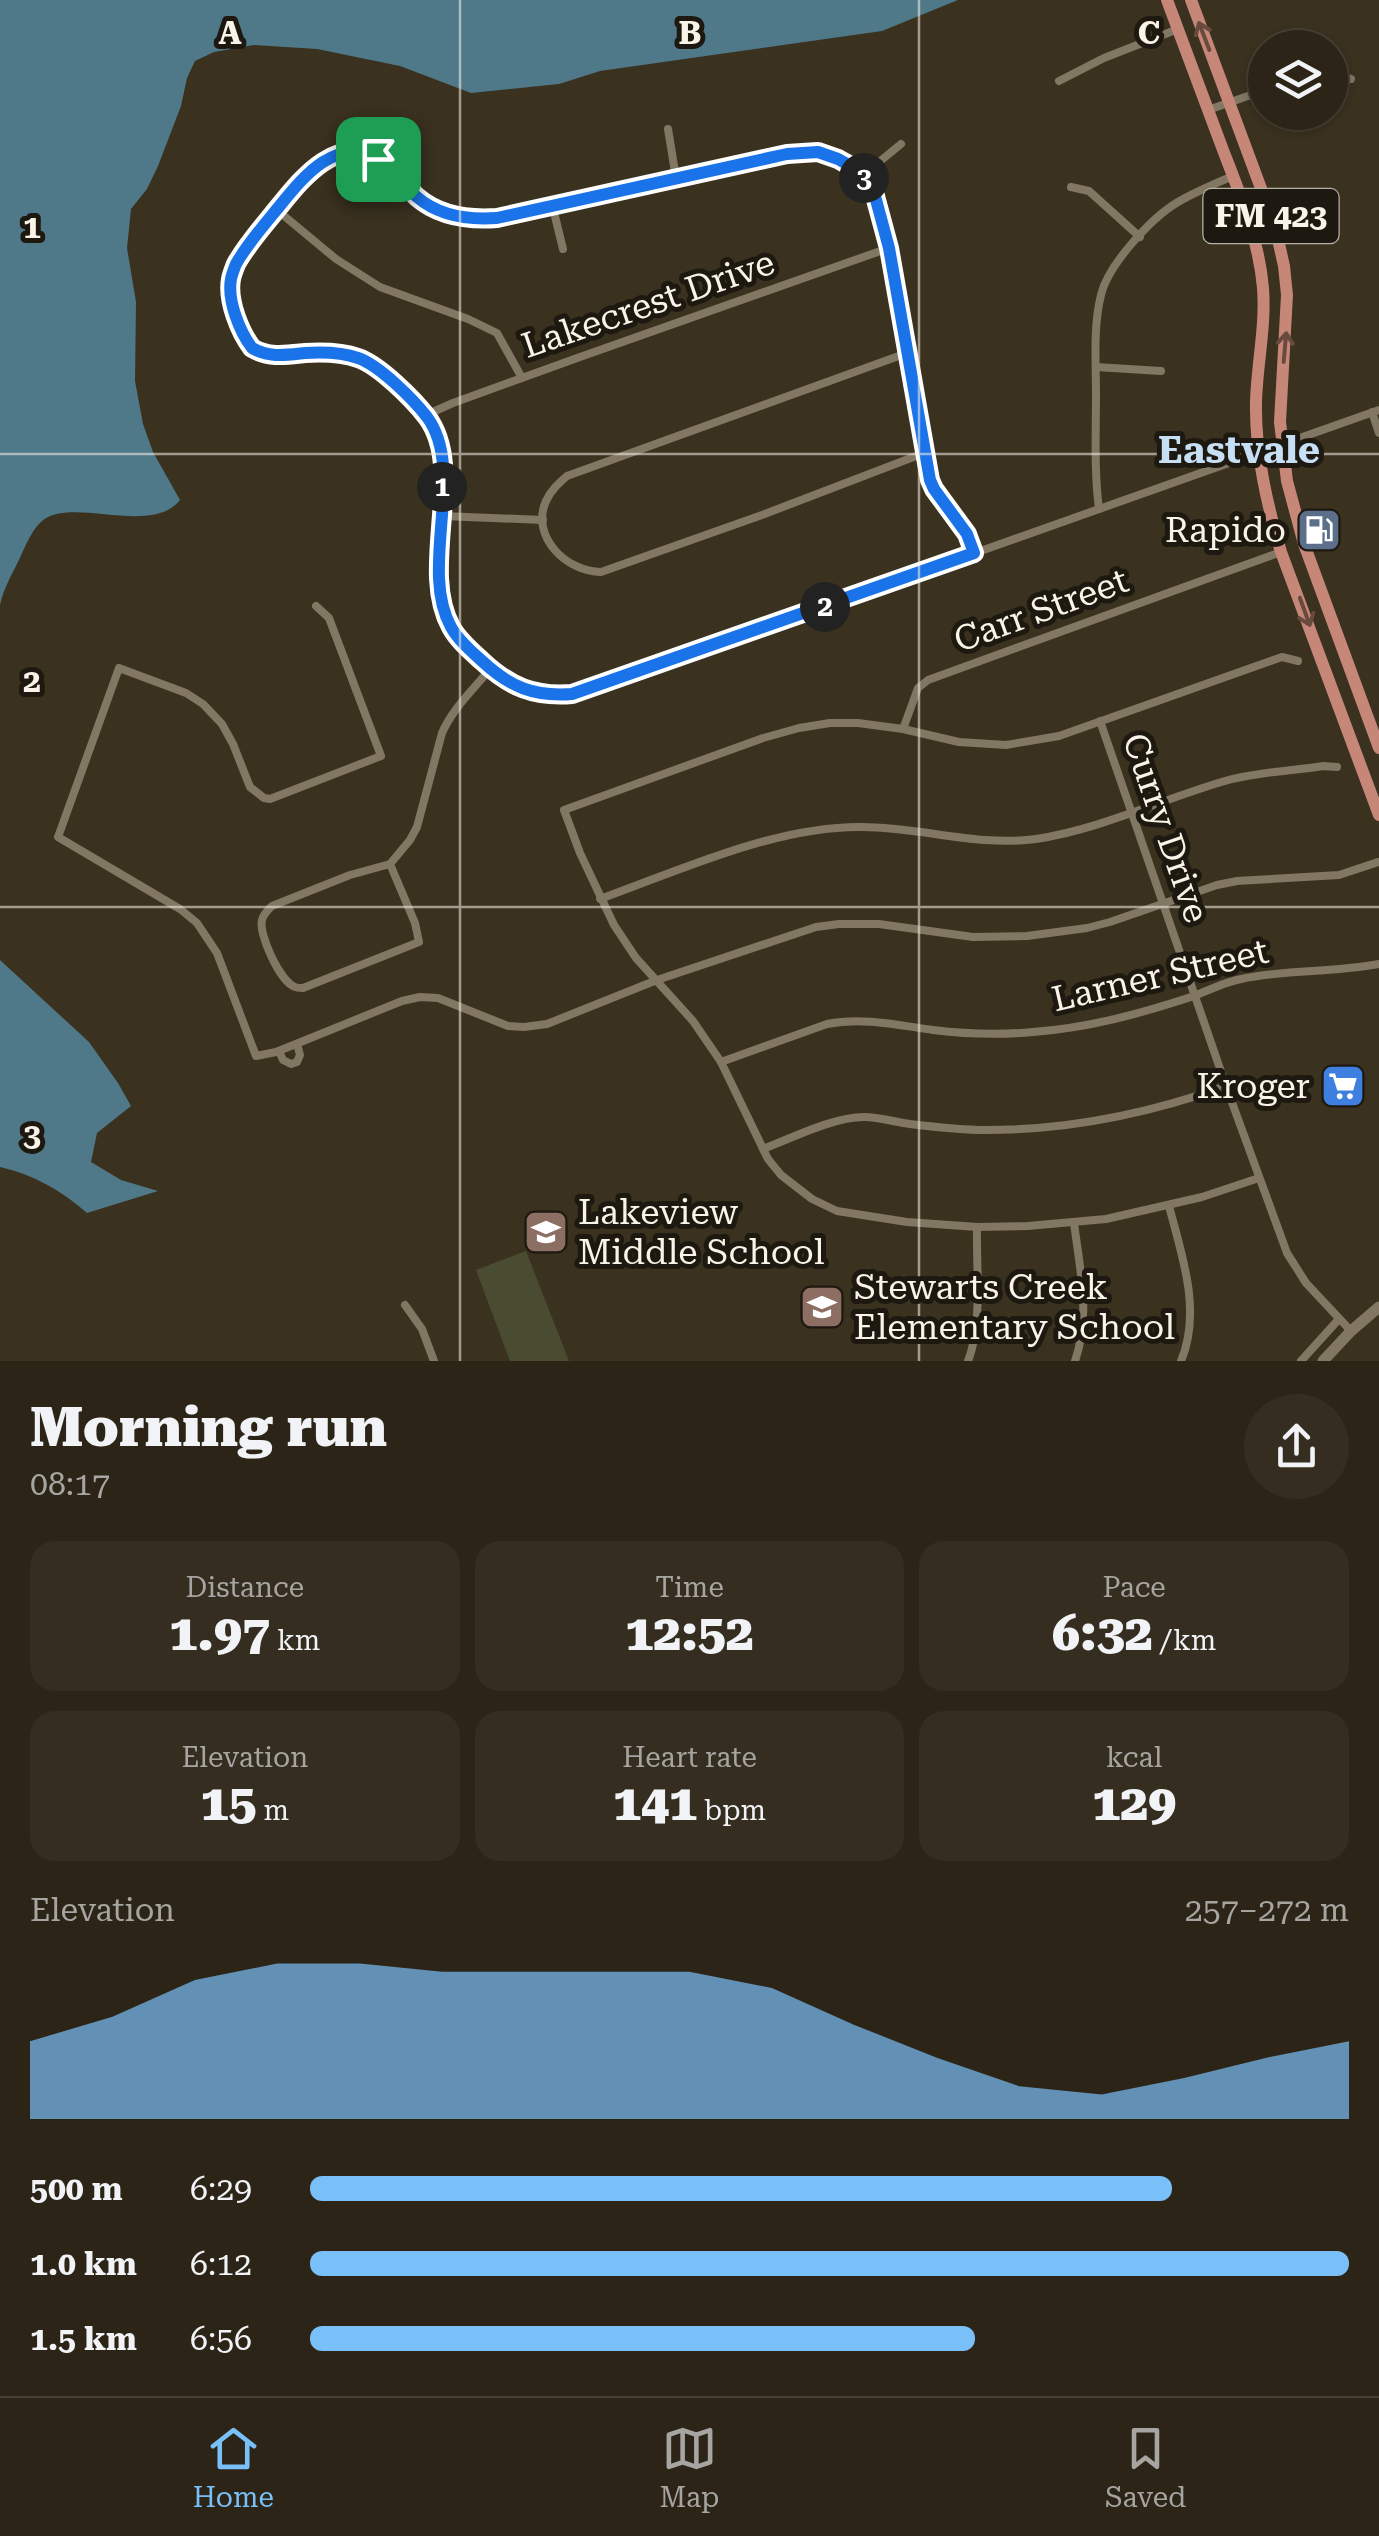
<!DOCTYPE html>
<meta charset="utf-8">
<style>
:root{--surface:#2c2517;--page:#342d20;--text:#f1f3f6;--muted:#a6a5a1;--line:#484236;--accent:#79bff8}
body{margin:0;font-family:"Roboto Serif",serif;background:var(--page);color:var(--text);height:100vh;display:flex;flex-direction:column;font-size:38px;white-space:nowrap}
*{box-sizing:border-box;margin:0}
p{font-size:32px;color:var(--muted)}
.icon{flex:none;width:55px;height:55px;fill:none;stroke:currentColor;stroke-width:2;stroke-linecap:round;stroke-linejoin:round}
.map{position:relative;height:1361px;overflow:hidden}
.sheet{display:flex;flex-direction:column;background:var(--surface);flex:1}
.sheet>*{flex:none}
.controls{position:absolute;left:1248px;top:30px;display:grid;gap:20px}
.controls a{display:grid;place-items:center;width:100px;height:100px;border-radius:50%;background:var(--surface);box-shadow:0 2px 8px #0004,0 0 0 2px var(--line);font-size:50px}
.pin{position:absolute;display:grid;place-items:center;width:85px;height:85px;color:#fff;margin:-42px;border-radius:20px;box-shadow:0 5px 15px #0006}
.km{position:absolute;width:50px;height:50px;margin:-25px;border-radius:50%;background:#222;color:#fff;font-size:28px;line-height:50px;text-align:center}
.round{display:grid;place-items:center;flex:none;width:105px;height:105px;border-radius:52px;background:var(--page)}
.summary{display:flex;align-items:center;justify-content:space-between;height:170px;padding:0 30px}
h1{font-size:55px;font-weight:800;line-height:75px}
.figures{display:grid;grid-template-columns:repeat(3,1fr);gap:15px;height:170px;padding:10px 30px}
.figures div{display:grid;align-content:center;border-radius:25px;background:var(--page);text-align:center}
.figures b{font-size:50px;font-weight:800}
.figures small{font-size:28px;font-weight:400}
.figures p{font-size:28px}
.chart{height:280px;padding:20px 30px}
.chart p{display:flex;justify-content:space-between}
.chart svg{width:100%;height:180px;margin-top:10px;fill:var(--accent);opacity:.7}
ul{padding:0 30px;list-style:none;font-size:32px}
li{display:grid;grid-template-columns:160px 120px 1fr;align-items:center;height:75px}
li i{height:25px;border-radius:12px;background:var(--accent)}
.dock{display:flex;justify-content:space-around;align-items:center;height:140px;border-top:2px solid var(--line);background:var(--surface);font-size:28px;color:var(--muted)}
.dock a{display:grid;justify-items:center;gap:5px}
.dock .on{color:var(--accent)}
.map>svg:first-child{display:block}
.green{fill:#4a4c32}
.water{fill:#4f7888}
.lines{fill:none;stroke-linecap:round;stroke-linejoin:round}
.street{stroke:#817763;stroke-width:8}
.secondary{stroke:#817763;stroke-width:11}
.primary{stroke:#c68678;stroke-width:12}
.oneway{stroke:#694a3f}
.route-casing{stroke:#fff;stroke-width:20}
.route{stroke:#1a73e8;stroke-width:12}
.grid{fill:none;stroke:#f9f3e8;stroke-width:2.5;stroke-opacity:0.55}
.labels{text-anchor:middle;stroke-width:10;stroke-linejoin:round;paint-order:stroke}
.shield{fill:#1d1911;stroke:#b7b2a8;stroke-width:2.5}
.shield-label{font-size:32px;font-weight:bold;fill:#f9f3e8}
.street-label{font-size:35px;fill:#f9f3e8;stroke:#1d1911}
.poi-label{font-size:35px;fill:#f9f3e8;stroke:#1d1911;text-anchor:end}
.neighbourhood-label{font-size:38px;font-weight:bold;fill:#c6dff5;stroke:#1d1911}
.grid-label{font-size:32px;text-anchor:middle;font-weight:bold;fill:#f9f3e8;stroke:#1d1911;stroke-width:10;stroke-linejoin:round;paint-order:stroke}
</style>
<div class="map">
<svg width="1379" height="1361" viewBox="0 0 1379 1361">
<rect width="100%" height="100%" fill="#3a311f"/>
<!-- green -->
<polygon class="green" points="526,1251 569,1361 510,1361 476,1270"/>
<!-- water -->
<g class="water">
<path d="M0 0H958L882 31 600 71 559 84 471 93 400 66 317 49 254 45 214 52 195 61 187 78 181 106 158 166 147 189 131 209 127 248 136 302 135 381 143 424 153 452 180 500C151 537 69 495 41 522 30 532 24 550 18 562 11 576 3 590 0 605Z"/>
<path d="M0 960 89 1042 118 1083 131 1106 97 1133 91 1162 121 1180 158 1191 87 1213C61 1190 34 1175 0 1167Z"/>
</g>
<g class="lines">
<!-- street -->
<g class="street">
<polyline points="1330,74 1351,79"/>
<polyline points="1059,81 1104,58 1178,29"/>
<polyline points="1208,110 1265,90"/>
<polyline points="668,129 676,178"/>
<polyline points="862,176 901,144"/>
<polyline points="1071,187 1089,191 1140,237"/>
<polyline points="552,204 563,249"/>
<polyline points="277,210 336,259 380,287 468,319 497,333 522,378"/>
<path d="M907 353 567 476C559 483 551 490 546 501 530 537 567 572 601 572L762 515 924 453"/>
<polyline points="1096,367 1161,371"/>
<polyline points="1372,412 1379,433"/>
<polyline points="426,415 453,403 580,357 889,248"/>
<path d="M1099 509C1094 471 1096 433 1096 394 1096 362 1093 327 1101 295 1108 265 1151 218 1178 202 1195 192 1214 184 1233 176"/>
<polyline points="442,516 543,520"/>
<path d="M974 553 967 533 933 489 930 480 889 248 873 189 854 168 839 159 817 152 787 154 497 218C469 220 439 216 417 197 411 192 408 184 403 179 396 172 387 164 379 159 335 135 302 179 278 209 264 226 248 244 236 264 229 283 231 297 237 316 240 327 245 342 254 349 272 364 307 352 329 352 339 353 350 355 359 358 382 366 424 410 435 431 445 450 443 470 442 491 441 530 431 592 450 627 461 646 481 663 499 675 532 697 555 699 593 688L1379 410"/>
<polyline points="316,606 329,618 381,756 270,799 264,798 250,787 233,744 222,724 203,704 186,693 119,668 58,837 180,909 197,923 217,953 256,1056 276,1052 402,1001 420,997 438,998 508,1026 524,1027 547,1024 657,980 816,927 839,924 879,924 973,937 1027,936 1087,928 1110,922 1217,885 1237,881 1339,875 1378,862"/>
<polyline points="1100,721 1226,1086 1287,1253 1306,1283 1351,1331"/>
<polyline points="903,729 918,688 928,680 1281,552"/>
<path d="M390 864 415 923 419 942 303 988C300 988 297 988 295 987 280 982 258 933 262 920 264 913 268 910 272 906L350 875Z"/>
<path d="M390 864 410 840 417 827 442 733C453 708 473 690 490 669"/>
<path d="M600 899C681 870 775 826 862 827 921 827 977 847 1036 839 1102 829 1162 799 1225 781 1256 772 1291 771 1323 766L1337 767"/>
<polyline points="279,1051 283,1060 291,1064 297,1062 300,1055 297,1044"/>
<path d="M721 1062 827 1024C863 1017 897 1025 933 1030 966 1034 1001 1035 1033 1032 1088 1028 1139 1014 1191 997 1208 991 1224 982 1241 979 1287 969 1333 973 1379 964"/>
<path d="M763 1149C792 1138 833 1117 864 1117 879 1117 895 1122 910 1124 935 1127 961 1130 986 1130 1070 1130 1148 1114 1226 1086"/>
<polyline points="1259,1178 1202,1197 1106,1219 1028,1226 977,1227 907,1222 837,1211 812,1199 781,1175 768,1159 721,1062 693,1021 636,958 614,925 580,853 564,810 763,738 799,728 830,723 858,723 903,729 959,742 1006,745 1059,736 1282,657 1298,661"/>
<path d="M1169 1206C1182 1256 1202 1311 1181 1361"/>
<path d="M1074 1223C1080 1270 1091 1315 1075 1361"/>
<polyline points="405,1305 422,1329 434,1361"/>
<path d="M968 1361C983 1323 976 1268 977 1227"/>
<polyline points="1301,1361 1339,1319"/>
</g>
<!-- secondary -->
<polyline class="secondary" points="1323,1361 1351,1331 1379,1307"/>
<!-- primary -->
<g class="primary">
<path d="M1167 0C1186 50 1204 100 1223 150 1240 194 1259 240 1263 288 1266 326 1257 364 1256 402 1255 453 1267 504 1281 552L1379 815"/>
<polyline points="1191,0 1275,226 1284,266 1287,295 1280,422 1287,481 1304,544 1379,748"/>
</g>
</g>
<!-- one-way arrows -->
<defs><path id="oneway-shaft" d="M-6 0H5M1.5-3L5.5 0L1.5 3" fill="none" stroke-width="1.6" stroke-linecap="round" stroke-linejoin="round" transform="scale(2.5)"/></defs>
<g class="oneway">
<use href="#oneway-shaft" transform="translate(1204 36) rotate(-111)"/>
<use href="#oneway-shaft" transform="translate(1285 347) rotate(-85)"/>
<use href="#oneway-shaft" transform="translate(1305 612) rotate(70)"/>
</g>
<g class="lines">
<defs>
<path id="route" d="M818 152 838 159 854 168 868 182 875 196 889 248 930 480 934 489 967 534 974 553 572 694C534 697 510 687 482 661 471 651 458 640 451 627 418 568 467 471 427 417 413 399 379 365 358 358 341 352 322 352 305 353 286 355 269 358 252 348 240 332 227 301 231 279 232 274 234 269 236 264 246 246 260 230 273 214 299 183 332 134 379 159 387 164 397 172 403 179 408 184 411 192 417 197 439 216 469 220 497 218L787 154Z"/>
</defs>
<!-- route casing -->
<use href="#route" class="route-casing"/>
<!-- route -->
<use href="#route" class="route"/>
</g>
<!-- grid -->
<path class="grid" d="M460 0V1361M919 0V1361M0 454H1379M0 907H1379"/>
<!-- icons -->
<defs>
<symbol id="fuel-square" viewBox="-11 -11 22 22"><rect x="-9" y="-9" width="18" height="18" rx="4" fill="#5c6f8a" stroke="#1d1911"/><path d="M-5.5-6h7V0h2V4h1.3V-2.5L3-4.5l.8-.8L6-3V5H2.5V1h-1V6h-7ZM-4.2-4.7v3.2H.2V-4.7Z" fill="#fff"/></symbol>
<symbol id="supermarket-square" viewBox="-11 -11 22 22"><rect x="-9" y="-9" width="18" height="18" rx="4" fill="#3f7fe0" stroke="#1d1911"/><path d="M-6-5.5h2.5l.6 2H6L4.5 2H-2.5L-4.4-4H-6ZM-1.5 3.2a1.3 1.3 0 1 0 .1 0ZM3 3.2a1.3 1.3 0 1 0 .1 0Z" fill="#fff"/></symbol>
<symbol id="school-square" viewBox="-11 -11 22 22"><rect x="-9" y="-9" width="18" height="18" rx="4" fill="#8d6e63" stroke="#1d1911"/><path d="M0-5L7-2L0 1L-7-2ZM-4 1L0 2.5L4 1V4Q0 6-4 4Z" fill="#fff"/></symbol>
</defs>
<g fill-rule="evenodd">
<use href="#fuel-square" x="1294" y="505" width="50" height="50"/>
<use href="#supermarket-square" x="1318" y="1061" width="50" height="50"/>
<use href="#school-square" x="521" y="1207" width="50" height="50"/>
<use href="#school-square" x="797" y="1282" width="50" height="50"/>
</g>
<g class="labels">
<!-- shield labels -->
<rect class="shield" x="1203.5" y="189" width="135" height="54" rx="8"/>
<g class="shield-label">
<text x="1271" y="227">FM 423</text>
</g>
<!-- street labels -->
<g class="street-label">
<text transform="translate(648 304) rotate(-19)" y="12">Lakecrest Drive</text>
<text transform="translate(1041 610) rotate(-20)" y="12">Carr Street</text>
<text transform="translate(1166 828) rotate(71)" y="12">Curry Drive</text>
<text transform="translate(1160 975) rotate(-13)" y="12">Larner Street</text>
</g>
<!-- poi labels -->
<g class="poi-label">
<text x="1286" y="542">Rapido</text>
<text x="1310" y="1098">Kroger</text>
<text x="578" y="1224" text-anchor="start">Lakeview<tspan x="578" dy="40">Middle School</tspan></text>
<text x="854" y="1299" text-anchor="start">Stewarts Creek<tspan x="854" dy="40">Elementary School</tspan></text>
</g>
<!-- neighbourhood labels -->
<g class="neighbourhood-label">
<text x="1239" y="463">Eastvale</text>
</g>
</g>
<g class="grid-label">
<text x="230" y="44">A</text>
<text x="690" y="44">B</text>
<text x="1149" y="44">C</text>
<text x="32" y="238">1</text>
<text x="32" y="692">2</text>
<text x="32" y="1146">3</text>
</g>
</svg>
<div class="controls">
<a><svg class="icon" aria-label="layers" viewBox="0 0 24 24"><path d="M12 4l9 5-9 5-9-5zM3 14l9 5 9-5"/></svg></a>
</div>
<div class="pin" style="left:378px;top:159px;background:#1e9e55"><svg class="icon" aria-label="arrive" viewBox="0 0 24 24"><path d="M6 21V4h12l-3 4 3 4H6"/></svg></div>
<b class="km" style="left:442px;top:487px">1</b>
<b class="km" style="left:825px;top:607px">2</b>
<b class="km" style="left:864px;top:178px">3</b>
</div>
<section class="sheet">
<div class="summary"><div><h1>Morning run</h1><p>08:17</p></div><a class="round"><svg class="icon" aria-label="share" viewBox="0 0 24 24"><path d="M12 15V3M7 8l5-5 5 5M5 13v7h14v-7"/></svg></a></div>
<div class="figures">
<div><p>Distance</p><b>1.97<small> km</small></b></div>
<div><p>Time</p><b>12:52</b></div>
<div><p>Pace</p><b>6:32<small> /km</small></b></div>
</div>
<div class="figures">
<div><p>Elevation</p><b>15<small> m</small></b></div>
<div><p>Heart rate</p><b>141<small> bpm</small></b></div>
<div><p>kcal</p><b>129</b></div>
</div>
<div class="chart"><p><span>Elevation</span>257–272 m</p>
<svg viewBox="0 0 160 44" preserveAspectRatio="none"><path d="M0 44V25L10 19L20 10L30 6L40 6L50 8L60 8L70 8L80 8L90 12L100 21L110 29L120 36L130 38L140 34L150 29L160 25V44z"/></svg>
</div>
<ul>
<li><b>500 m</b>6:29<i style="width:83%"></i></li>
<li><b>1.0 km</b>6:12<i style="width:100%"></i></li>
<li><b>1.5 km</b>6:56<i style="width:64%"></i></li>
</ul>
</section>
<nav class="dock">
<a class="on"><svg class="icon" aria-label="home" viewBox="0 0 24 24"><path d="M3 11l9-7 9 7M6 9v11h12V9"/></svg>Home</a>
<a><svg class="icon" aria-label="map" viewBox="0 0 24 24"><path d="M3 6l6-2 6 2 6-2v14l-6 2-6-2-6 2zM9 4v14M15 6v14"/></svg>Map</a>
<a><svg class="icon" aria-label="saved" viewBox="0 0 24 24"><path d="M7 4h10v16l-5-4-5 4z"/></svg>Saved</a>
</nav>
